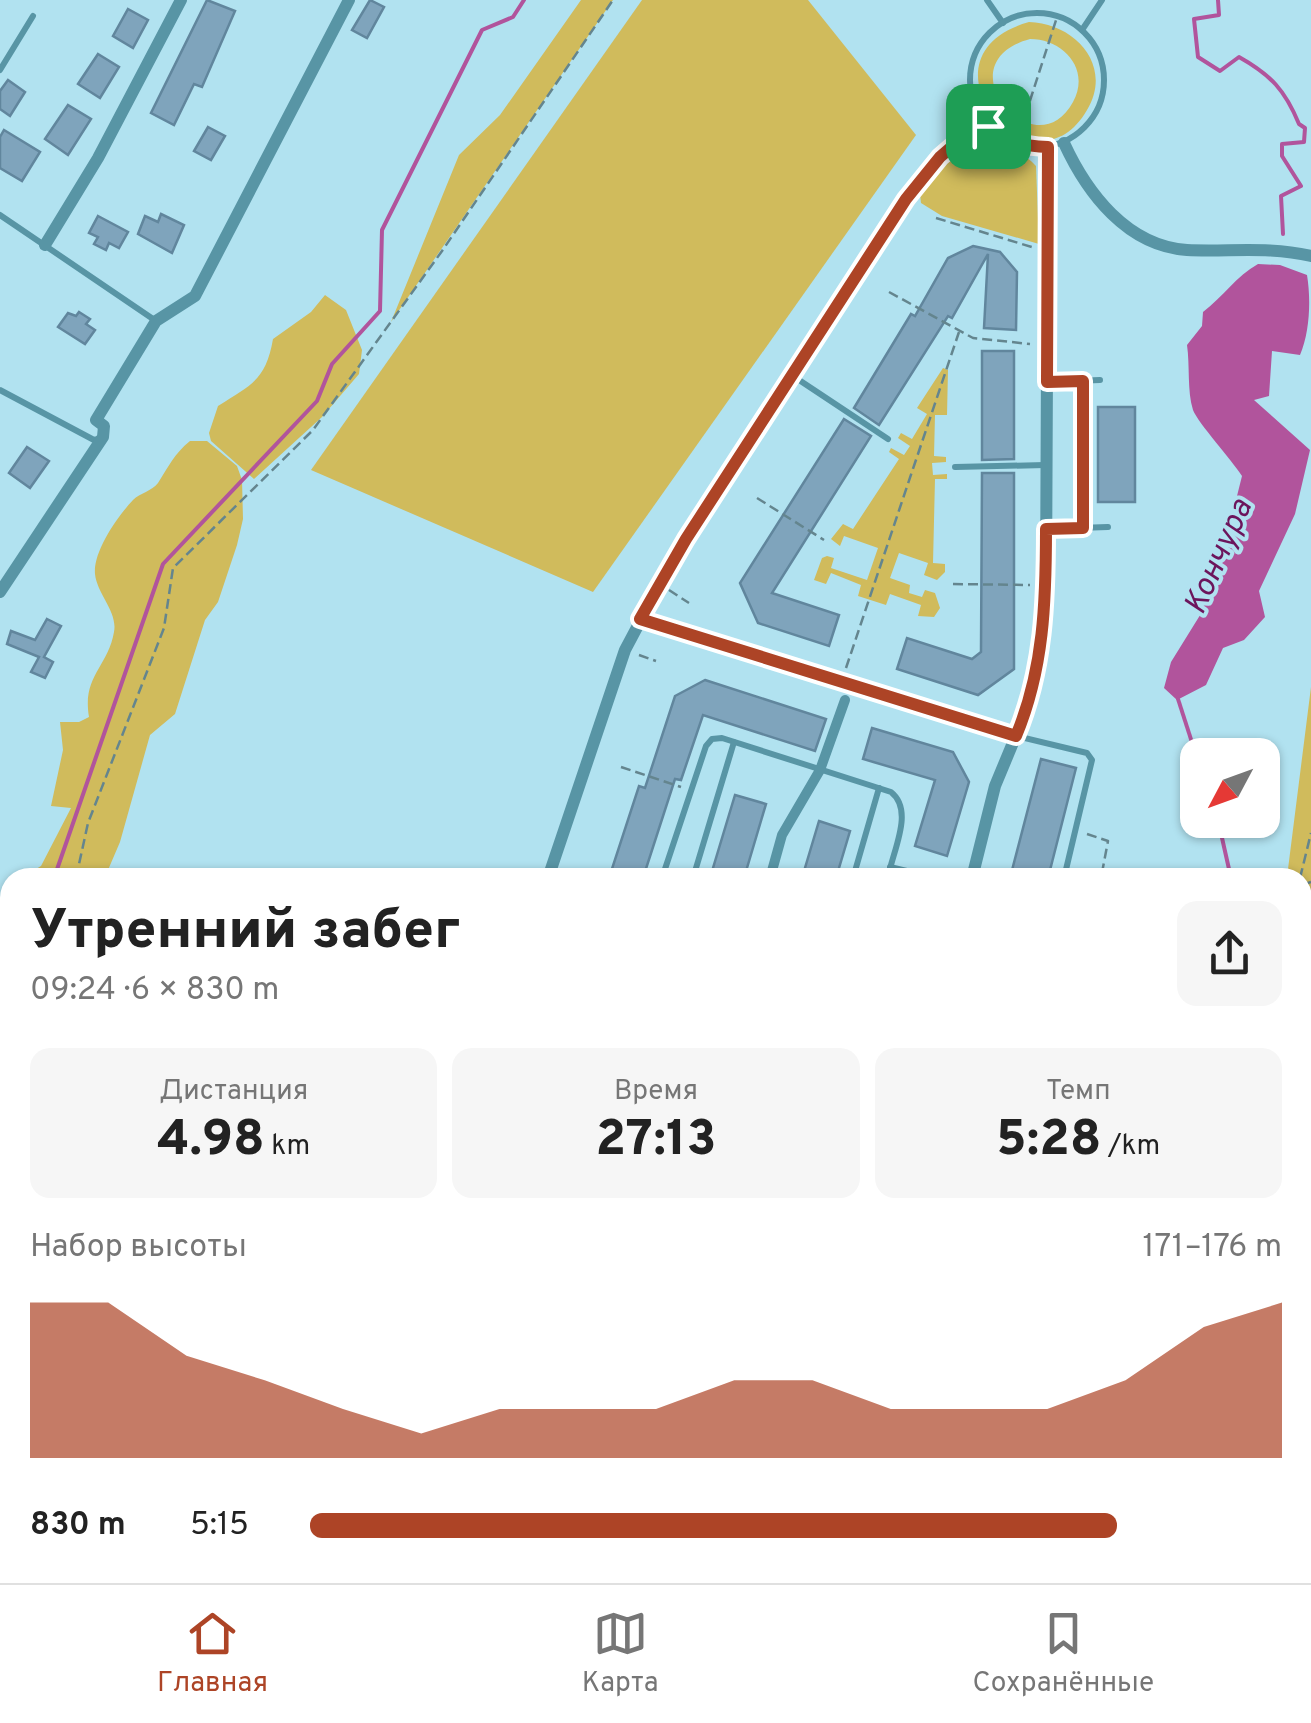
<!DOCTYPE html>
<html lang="ru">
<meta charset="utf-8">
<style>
:root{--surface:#fff;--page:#f6f6f6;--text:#222;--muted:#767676;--line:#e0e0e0;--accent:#ad4426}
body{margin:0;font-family:Overpass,sans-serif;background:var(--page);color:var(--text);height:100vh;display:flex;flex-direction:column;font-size:38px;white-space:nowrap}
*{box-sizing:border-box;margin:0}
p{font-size:32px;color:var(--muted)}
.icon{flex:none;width:55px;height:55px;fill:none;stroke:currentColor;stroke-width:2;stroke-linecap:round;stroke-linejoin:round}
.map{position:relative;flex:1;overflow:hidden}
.details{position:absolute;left:0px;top:868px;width:1312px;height:718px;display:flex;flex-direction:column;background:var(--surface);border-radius:30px 30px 0 0;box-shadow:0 2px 8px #0004}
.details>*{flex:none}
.needle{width:65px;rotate:229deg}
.tools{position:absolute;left:1180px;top:738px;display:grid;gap:20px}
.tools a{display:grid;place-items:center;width:100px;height:100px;border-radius:20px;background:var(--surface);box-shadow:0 2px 8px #0004;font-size:50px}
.pin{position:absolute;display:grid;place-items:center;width:85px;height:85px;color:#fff;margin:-42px;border-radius:20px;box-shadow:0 5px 15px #0006}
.round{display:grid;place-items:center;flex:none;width:105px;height:105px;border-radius:20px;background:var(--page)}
.head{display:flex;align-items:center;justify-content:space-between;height:170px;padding:0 30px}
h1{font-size:55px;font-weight:800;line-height:75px}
.metrics{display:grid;grid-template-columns:repeat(3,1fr);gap:15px;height:170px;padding:10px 30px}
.metrics div{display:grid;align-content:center;border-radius:20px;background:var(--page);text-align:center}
.metrics b{font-size:50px;font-weight:800}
.metrics small{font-size:28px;font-weight:400}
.metrics p{font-size:28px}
.chart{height:280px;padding:20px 30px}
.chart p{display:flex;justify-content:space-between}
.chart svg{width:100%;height:180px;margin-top:10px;fill:var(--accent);opacity:.7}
ul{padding:0 30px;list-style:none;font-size:32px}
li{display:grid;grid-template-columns:160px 120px 1fr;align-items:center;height:75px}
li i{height:25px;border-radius:12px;background:var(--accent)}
.tabs{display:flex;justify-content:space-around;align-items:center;height:140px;border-top:2px solid var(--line);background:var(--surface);font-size:28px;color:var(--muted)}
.tabs a{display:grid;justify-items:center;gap:5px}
.tabs .on{color:var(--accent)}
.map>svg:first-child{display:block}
.green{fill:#d0bb5c;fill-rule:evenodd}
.water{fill:#b1549c}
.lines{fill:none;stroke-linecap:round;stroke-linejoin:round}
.stream{stroke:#b1549c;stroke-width:4}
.building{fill:#7fa4bc;stroke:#61869d;stroke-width:2.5}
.path{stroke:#64858e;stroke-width:2.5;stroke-dasharray:10 5;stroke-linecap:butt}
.service{stroke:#5895a5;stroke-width:6}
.pedestrian{stroke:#5895a5;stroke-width:10}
.minor{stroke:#5895a5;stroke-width:12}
.route-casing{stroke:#fff;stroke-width:20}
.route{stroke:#ad4426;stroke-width:12}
.labels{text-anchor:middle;stroke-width:8;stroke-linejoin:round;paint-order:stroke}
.water-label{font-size:32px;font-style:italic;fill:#6c155c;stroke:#b1e2f0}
</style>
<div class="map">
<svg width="1311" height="1583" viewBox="0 0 1311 1583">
<rect width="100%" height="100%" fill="#b1e2f0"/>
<!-- green -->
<g class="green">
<polygon points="581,0 613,0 391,322 459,155 500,115"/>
<polygon points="642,0 808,0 916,135 593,592 311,470"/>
<path d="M1029 22C1074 23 1114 65 1087 110 1033 204 908 56 1029 22ZM1030 39C1063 39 1091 69 1073 102 1035 172 941 63 1030 39Z"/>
<path d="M976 138C995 138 1024 152 1036 166L1039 244 942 216 921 203 920 194 964 143Z"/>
<path d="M325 295 346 310 362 350 359 374 322 417 254 479 211 441 209 433 218 406C251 385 266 380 273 339L311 312Z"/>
<polygon points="943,368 948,370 947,415 935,415 934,456 946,457 946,462 932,463 933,475 947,474 947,479 935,479 933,563 945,564 945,572 937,580 924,575 928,563 899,553 890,578 910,585 909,593 922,597 925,590 935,593 940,608 934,617 918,616 921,605 890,594 886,605 858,596 861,585 831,573 826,584 814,580 822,558 827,556 834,558 831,568 867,580 878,548 844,536 840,546 831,539 843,524 853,529 899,459 889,452 891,448 904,455 910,446 898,438 901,433 912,439 927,414 917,408"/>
<path d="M190 441H207L237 466 242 480 243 519 237 545 218 602 205 620 175 714 150 735 120 842 105 877H23L41 866 71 808 51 806 63 750 60 722H79L89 717C82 676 108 667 114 632 118 612 97 594 95 574 93 551 118 516 133 500 140 493 152 491 158 483 169 466 174 454 190 441Z"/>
<polygon points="1311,687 1311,1457 1302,1443 1302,878 1287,877"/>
<polygon points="10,982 10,1575 164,1575 161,1583 0,1583 0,1375 6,1341 0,1299 0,995"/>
<polygon points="1303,1498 1311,1512 1311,1583 1202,1583 1201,1575 1302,1575"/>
</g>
<!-- water -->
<path class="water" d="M1258 264 1280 265 1307 275C1311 299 1310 332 1300 355L1272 351 1269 396 1254 400 1310 450 1295 514 1259 591 1265 617 1244 640 1223 648 1206 685 1177 700 1164 688 1171 662 1202 612 1210 571 1228 532 1242 476C1231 459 1198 423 1193 410 1187 391 1190 365 1187 345L1202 326 1203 312C1223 297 1236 276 1258 264Z"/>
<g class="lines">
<!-- stream -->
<g class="stream">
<path d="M1218 0 1219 15 1194 19 1198 57 1220 71 1239 57C1271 75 1285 90 1299 124L1305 128 1304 142 1282 144V156L1301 186 1281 196 1283 234"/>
<polyline points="1178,699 1198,761"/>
<polyline points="1218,820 1231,878"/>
<polyline points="54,878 163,564 317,401 332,364 380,311 382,230 482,30 513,17 524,0"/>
<polyline points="2,1028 10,1006"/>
<polyline points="1285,1575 1290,1583"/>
</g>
</g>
<!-- building -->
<g class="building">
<polygon points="207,0 235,11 202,87 194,84 174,125 151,113"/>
<polygon points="370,0 384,7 367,38 352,30"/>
<polygon points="128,9 148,20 133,48 113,36"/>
<polygon points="98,54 119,67 100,98 78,84"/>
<polygon points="8,80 25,92 10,116 0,109 0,91"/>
<polygon points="68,105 91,119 68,155 45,139"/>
<polygon points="208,127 225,136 211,160 194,151"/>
<polygon points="4,130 40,152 22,181 0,168 0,137"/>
<polygon points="161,214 184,225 172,253 138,234 145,216 158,222"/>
<polygon points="98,216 128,232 119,248 109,243 106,250 94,244 98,237 89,233"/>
<polygon points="973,246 1000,252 1017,272 1016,330 984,328 988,254 952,318 948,316 879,425 854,408 911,314 915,316 948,258"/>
<polygon points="79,312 90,319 86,324 95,330 85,344 58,327 68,313 76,316"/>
<polygon points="982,351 1014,351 1014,459 982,460"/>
<rect x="1098" y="407" width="37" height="95"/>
<polygon points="844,419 871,436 772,593 839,615 829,646 758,623 740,583"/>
<polygon points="27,447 49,461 30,488 9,473"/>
<polygon points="982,473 1014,473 1014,669 978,695 897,669 907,638 972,659 981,652"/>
<polygon points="47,619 61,626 44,657 53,662 45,678 31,672 39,657 7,644 11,631 35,640"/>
<polygon points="705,680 826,719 815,751 703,715 681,780 675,779 643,878 609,878 639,786 645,788 675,696"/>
<polygon points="872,728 953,752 969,782 947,856 915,846 935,780 863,759"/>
<polygon points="1041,759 1076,768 1048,878 1010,878"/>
<polygon points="735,795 766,804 744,878 710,878"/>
<polygon points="819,821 850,831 836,878 802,878"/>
</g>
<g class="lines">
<!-- path -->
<g class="path">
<polyline points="1016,144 1057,17"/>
<polyline points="936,218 1035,248"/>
<polyline points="889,292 973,338 1030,344"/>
<polyline points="1083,389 1083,516"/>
<polyline points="757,498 824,540"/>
<polyline points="953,584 1030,585"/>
<polyline points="669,590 689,603"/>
<polyline points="639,655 656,661"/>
<polyline points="846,668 959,332"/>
<polyline points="621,767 681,787"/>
<polyline points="1087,834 1108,841 1101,878"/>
<polyline points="76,878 88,823 164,628 173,568 313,430 442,251 613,0"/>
<polyline points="1300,878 1311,833"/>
<polyline points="1302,885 1311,882"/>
<polyline points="1302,1118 1311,1168"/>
<polyline points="0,1462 10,1459"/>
<polyline points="393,1575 397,1583"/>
<polyline points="1145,1583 1153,1575"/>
</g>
<!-- service -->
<g class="service">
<polyline points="987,0 1003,23"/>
<circle cx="1037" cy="80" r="67"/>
<polyline points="1082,30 1102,0"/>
<polyline points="0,70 33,16"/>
<polyline points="0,215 156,321"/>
<polyline points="793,376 888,439"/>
<polyline points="1048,382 1100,380"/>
<polyline points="0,390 94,440 100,438"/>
<polyline points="955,467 1045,465"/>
<polyline points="1048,529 1108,527"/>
<polyline points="1016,736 1087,753 1092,760 1064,878"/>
<polyline points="890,867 936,878"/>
<path d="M662 878 706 746 712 739 722 738 891 792C915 811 892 852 888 878"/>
<polyline points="693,878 734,742"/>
<polyline points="853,878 879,788"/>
<polyline points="421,1583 422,1575"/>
</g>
<!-- pedestrian -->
<polyline class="pedestrian" points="770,878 782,835 820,770 845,700"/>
<!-- minor -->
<g class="minor">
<path d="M1064 143C1087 193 1127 246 1187 250 1228 252 1270 246 1311 256"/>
<polyline points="45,245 98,158 181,0"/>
<polyline points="0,592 103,437 104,426 96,420 156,321 195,296 349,0"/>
<polyline points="640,619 1016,736"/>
<polyline points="548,878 625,650 660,584 906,199 940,157 984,119"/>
<polyline points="972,878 995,786 1027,709 1038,673 1046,585 1048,147"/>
<polyline points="0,1050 10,1056"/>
<polyline points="1049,1575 1051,1583"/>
</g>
</g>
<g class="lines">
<defs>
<path id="route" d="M984 119C999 141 1022 146 1048 147L1047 382 1083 381V528L1046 529C1046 601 1044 669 1016 736L640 619 686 539 906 199 940 157Z"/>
</defs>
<!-- route casing -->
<use href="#route" class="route-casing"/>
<!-- route -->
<use href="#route" class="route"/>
</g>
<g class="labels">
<!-- water labels -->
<g class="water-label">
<text transform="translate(1217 556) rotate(-66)" y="11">Кончура</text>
</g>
</g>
</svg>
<div class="tools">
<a><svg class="needle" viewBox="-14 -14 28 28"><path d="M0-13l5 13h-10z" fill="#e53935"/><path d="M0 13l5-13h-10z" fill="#767676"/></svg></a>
</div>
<div class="pin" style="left:988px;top:126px;background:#1e9e55"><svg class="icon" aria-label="arrive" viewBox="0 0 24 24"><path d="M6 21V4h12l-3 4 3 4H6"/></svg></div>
<section class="details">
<div class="head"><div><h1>Утренний забег</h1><p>09:24 · 6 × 830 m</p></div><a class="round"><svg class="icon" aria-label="share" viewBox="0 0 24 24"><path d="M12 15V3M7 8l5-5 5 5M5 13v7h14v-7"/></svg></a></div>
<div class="metrics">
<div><p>Дистанция</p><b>4.98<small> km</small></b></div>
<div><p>Время</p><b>27:13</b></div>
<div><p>Темп</p><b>5:28<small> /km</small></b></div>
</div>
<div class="chart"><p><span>Набор высоты</span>171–176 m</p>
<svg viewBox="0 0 160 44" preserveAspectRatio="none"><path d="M0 44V6L10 6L20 19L30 25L40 32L50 38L60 32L70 32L80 32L90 25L100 25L110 32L120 32L130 32L140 25L150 12L160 6V44z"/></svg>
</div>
<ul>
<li><b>830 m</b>5:15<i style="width:83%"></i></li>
</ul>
</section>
</div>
<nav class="tabs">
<a class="on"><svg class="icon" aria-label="home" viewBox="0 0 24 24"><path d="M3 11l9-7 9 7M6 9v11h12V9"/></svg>Главная</a>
<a><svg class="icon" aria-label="map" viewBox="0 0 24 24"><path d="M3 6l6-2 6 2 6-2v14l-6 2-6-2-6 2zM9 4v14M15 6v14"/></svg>Карта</a>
<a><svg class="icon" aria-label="saved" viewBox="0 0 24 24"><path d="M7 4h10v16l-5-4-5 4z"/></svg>Сохранённые</a>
</nav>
